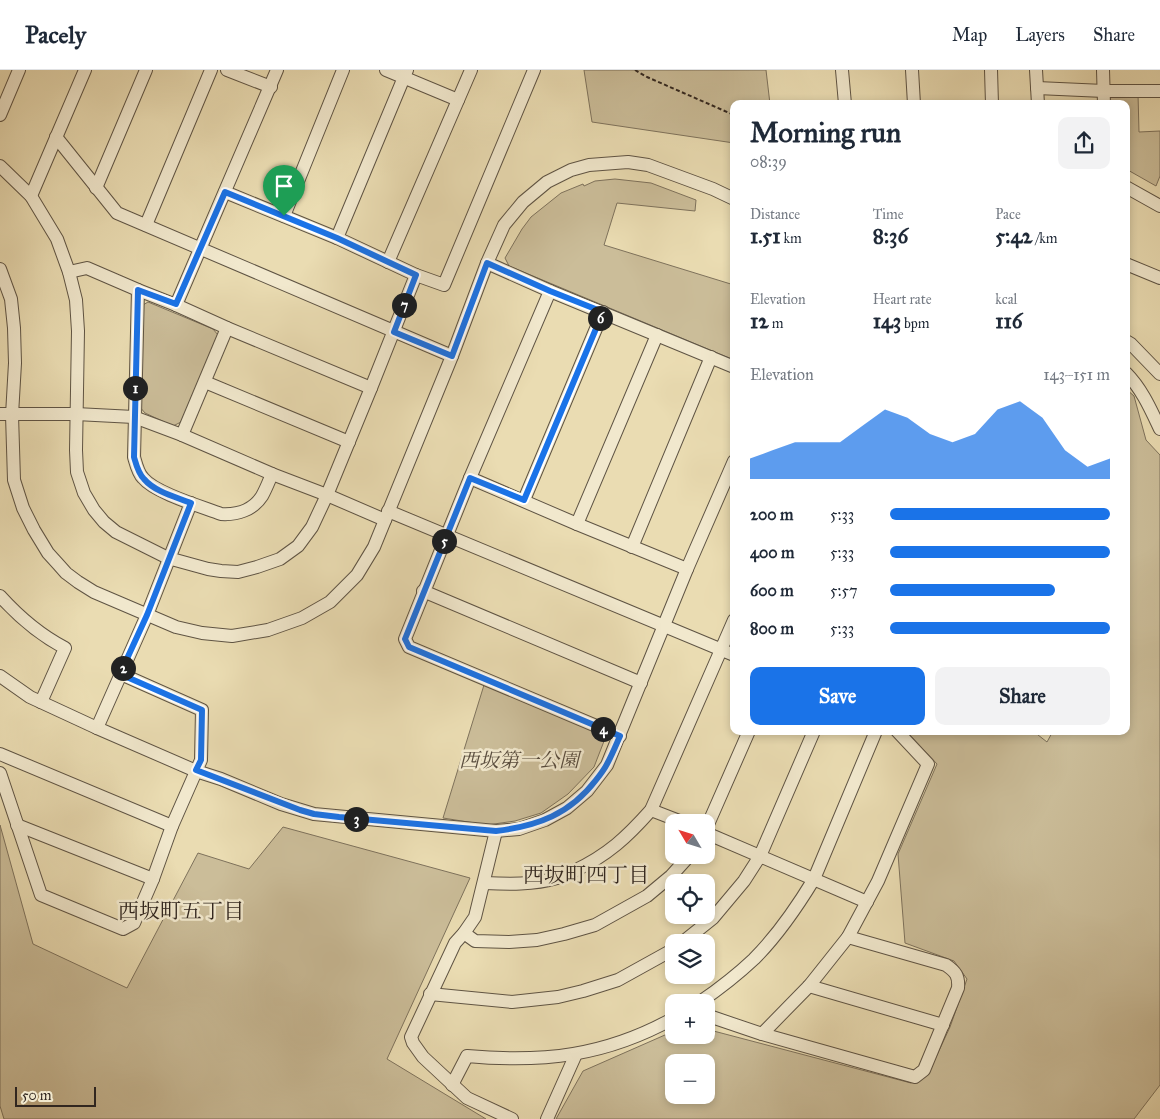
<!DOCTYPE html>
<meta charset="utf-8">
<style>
:root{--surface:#fff;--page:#f2f2f3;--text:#1f2937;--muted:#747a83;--line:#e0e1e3;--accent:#1a73e8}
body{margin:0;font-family:"IM FELL Great Primer","Noto Serif JP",serif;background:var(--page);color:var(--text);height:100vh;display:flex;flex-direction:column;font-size:19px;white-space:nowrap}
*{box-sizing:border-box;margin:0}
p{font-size:16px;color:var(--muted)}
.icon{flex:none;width:28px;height:28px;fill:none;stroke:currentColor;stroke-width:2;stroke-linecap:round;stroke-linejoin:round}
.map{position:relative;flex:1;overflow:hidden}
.sheet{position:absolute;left:730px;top:30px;width:400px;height:635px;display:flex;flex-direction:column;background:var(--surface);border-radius:10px;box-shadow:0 2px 8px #0003}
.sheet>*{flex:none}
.needle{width:32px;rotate:308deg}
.fabs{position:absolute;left:665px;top:744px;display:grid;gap:10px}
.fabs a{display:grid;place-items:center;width:50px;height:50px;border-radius:10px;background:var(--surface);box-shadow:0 2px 8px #0003;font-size:25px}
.scale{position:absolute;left:15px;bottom:12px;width:81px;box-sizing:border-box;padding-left:5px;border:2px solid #31261f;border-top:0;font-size:14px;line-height:18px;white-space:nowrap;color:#31261f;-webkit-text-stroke:4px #f1e8cd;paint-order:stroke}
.pin{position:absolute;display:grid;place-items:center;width:42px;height:42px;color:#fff;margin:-51px -21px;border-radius:50% 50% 50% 0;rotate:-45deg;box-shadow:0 0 5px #0007}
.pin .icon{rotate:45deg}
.km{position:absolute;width:25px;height:25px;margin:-12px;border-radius:50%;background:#222;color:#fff;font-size:14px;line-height:25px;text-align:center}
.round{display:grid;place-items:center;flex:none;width:52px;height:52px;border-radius:10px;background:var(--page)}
.headline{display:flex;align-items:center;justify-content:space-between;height:85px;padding:0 20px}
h1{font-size:28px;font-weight:700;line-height:38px}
.figures{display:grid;grid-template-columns:repeat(3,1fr);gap:8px;height:85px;padding:5px 20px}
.figures div{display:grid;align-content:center}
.figures b{font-size:21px;font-weight:700}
.figures small{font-size:14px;font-weight:400}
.figures p{font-size:14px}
.chart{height:140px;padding:10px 20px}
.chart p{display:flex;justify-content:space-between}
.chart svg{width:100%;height:90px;margin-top:5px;fill:var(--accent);opacity:.7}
.cta{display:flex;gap:10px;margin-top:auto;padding:10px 20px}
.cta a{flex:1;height:58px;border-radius:10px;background:var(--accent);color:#fff;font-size:20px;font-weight:700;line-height:58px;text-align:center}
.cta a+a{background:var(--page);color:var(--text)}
ul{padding:0 20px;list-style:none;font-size:16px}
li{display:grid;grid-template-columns:80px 60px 1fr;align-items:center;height:38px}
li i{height:12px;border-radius:6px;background:var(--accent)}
header{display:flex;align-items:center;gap:30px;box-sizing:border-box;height:70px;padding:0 25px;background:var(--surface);border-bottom:1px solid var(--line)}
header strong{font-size:24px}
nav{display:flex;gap:28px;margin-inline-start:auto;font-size:18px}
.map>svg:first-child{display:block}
.green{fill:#cbbd99;stroke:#7e725c;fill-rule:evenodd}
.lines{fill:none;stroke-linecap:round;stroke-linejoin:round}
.minor-casing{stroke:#5f5444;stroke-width:14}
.path{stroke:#31261f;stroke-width:2;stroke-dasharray:4 2.5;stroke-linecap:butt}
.minor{stroke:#f1e8cd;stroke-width:12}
.route-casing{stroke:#fff;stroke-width:10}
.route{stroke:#1a73e8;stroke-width:6}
.labels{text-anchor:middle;stroke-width:5;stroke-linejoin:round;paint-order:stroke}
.park-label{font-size:20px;font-style:italic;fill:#584c3e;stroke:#f1e8cd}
.neighbourhood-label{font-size:21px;fill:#31261f;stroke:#f1e8cd}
</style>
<header>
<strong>Pacely</strong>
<nav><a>Map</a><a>Layers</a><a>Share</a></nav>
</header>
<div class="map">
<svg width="1160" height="1049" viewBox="0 0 1160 1049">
<rect width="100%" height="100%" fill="#eadcb2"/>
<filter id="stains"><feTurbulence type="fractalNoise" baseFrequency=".004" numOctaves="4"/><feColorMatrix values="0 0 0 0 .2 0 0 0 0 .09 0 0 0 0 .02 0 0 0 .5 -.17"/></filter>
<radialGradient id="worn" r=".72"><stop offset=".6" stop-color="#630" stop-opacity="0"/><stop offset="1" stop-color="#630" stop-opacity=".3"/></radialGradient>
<!-- green -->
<g class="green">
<polygon points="584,0 766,0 770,34 734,34 734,73 592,52"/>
<polygon points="1108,24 1138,24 1139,62 1160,61 1160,106 1156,116 1126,99 1126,34 1108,34"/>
<polygon points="615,109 651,113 696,130 695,141 617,133 604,175 734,215 734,290 509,196 505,188 522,159 531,147 561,123 583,114 584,116 595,111"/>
<polygon points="148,232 213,259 218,265 181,352 173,356 145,343 139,336 143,235"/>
<path d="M1126 319 1134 326 1146 370 1160 385V1015L1134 1049H556L583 1001 674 961V965H706V959L911 1013 929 1002 950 957 967 909 954 891 905 873 898 784 937 694 906 661H1033L1047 672 1053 661H1126ZM674 992H706V1025H674Z"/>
<polygon points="484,615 606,666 594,697 568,724 541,743 515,751 487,755 443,748"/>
<polygon points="0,755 33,874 127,918 198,783 249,799 283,757 470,808 387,989 486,1049 4,1049 0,1036"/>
</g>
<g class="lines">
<defs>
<g id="minor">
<polyline points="227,0 271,17"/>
<polyline points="386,0 458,30"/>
<polyline points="842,0 845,34"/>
<polyline points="912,0 914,34"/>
<polyline points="991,0 992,34"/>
<polyline points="1036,0 1038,34"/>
<polyline points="1103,0 1104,34"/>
<polyline points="1037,18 1104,21 1160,21"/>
<polyline points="0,45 19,0"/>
<polyline points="56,67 117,143 452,286"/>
<polyline points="0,96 31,126 57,169 69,202 76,230 78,261 76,380 77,402 84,423 94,440 104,452 116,462 168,488 208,499 221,501 238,502 257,497 280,489 298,476 312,457 327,425 371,318 416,205"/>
<polyline points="1126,117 1160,136"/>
<polyline points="96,118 146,0"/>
<polyline points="225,122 337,168 416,205 444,215 534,0"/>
<polyline points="31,126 85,0"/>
<polyline points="284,146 343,0"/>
<polyline points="146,155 211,0"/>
<polyline points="337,168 407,0"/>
<polyline points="388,192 471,0"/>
<polyline points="487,193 550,221 734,297"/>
<polyline points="1126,194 1160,208"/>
<polyline points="0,199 11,229 14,258 15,293 12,345 14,410 23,438 34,460 48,483 58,494 66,503 78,512 94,522 176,557 202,563 232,566 268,560 302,548 330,532 357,505 374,477 452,286 487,193 504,155 523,132 547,112 571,100 589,95 628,92 648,95 713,119 734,129"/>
<polyline points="69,202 87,198 138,220 176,235 227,258 371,318"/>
<path d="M138 220 134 387C136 394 138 403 143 408 155 423 203 437 221 444 237 445 253 440 262 426 266 419 269 411 272 404"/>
<polyline points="550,221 470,408 405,569 409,577 620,666"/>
<polyline points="176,235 277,0"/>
<polyline points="1126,271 1131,274 1160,304"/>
<path d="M1126 303C1142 319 1151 340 1160 359"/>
<polyline points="205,312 349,372"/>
<polyline points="0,344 76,344 134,347 182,365 272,404 327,425 385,450"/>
<polyline points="182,365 227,258"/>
<polyline points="470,408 577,454 687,499"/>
<polyline points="524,430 603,242"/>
<polyline points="191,433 147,545 97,658 196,701 221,709 281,734 314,744 496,761 519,759 545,750 567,738 587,721 607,695 687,499 734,391"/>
<polyline points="388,441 734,585"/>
<polyline points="577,454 657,265"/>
<polyline points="632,477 711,287"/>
<polyline points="423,521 641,613"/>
<path d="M0 526C19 547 40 565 65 578L41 632"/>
<polyline points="0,606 30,627 97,658"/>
<polyline points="0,684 172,756"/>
<polyline points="0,703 41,825 123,859 134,853 153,809 172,756 201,690 202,640 121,604"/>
<polyline points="651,740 682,752"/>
<polyline points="17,755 153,809"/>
<polyline points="706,759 749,661"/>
<polyline points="496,761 475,847 464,863 455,873 411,967 413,973 423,987 467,1028 512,1049"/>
<polyline points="706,763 867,832"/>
<path d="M484 813C508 814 533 815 557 808 563 807 569 803 574 801 608 785 627 767 651 740L734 550"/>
<polyline points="464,863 475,871 509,872 537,870 564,864 595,855 647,826 671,806 690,785"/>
<polyline points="683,872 713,848 744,811 760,786 814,661"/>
<polyline points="809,916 943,955"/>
<polyline points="430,924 512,932 558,927 583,921 618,910 674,879"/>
<path d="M700 932C719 919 737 905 754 889 777 866 797 837 814 809L876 661"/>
<path d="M706 945 762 964 915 1007 924 1000 958 918C959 906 956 902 946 895L848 867"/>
<polyline points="762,964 809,916 848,867 878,811 928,694 897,661"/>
<path d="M452 1015 467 986C543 993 606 986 674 948"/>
<polyline points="547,1049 576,984"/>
</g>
</defs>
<!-- minor casing -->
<use href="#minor" class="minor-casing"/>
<!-- path -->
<polyline class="path" points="635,0 647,7 734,45"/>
<!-- minor -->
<use href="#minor" class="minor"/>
</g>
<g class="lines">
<defs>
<path id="route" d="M225 122 337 168 416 205 394 262 452 286 487 193 550 221 603 242 524 430 470 408 405 569 409 577 620 666C616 675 612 685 607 694 604 700 600 705 596 710 570 744 538 756 496 761L339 747 314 744 300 740 196 700 201 690 202 640 120 604 147 545 191 433C176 427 155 422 144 409 138 403 136 394 134 387L138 220 176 234Z"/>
</defs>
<!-- route casing -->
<use href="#route" class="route-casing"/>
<!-- route -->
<use href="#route" class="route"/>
</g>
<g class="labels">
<!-- park labels -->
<g class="park-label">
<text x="519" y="697">西坂第一公園</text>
</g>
<!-- neighbourhood labels -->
<g class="neighbourhood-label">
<text x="586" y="812">西坂町四丁目</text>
<text x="181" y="848">西坂町五丁目</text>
</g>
</g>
<rect width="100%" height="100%" filter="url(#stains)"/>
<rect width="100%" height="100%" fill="url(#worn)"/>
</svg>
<div class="fabs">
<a><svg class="needle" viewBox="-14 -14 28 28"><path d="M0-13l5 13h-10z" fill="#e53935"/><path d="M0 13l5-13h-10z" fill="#747a83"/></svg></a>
<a><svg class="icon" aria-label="locate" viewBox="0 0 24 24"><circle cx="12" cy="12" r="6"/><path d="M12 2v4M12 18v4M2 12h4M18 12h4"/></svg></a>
<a><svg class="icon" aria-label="layers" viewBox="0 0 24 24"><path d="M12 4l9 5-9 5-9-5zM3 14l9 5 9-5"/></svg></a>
<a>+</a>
<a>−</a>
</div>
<div class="scale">50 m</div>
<div class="pin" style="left:284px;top:146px;background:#1e9e55"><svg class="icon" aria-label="arrive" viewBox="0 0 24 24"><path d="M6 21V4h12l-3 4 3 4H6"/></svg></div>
<b class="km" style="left:135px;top:318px">1</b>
<b class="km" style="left:123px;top:598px">2</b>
<b class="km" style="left:356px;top:749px">3</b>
<b class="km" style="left:603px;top:659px">4</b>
<b class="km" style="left:444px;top:471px">5</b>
<b class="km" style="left:600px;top:248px">6</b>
<b class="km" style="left:404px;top:235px">7</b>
<section class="sheet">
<div class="headline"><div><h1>Morning run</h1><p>08:39</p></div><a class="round"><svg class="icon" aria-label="share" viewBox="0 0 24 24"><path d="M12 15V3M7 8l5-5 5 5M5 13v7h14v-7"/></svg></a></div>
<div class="figures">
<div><p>Distance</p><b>1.51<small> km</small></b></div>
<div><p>Time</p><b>8:36</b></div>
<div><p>Pace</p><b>5:42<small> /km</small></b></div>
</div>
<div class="figures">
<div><p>Elevation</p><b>12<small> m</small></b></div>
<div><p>Heart rate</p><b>143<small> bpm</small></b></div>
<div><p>kcal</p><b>116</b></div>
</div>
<div class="chart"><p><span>Elevation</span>143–151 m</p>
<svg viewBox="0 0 160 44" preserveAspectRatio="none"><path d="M0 44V34L10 30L20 26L30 26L40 26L50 18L60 10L70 14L80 22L90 26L100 22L110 10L120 6L130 14L140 30L150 38L160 34V44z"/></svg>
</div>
<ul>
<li><b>200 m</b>5:33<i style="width:100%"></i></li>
<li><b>400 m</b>5:33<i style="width:100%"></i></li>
<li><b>600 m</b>5:57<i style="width:75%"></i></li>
<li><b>800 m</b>5:33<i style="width:100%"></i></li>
</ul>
<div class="cta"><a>Save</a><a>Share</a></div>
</section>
</div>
